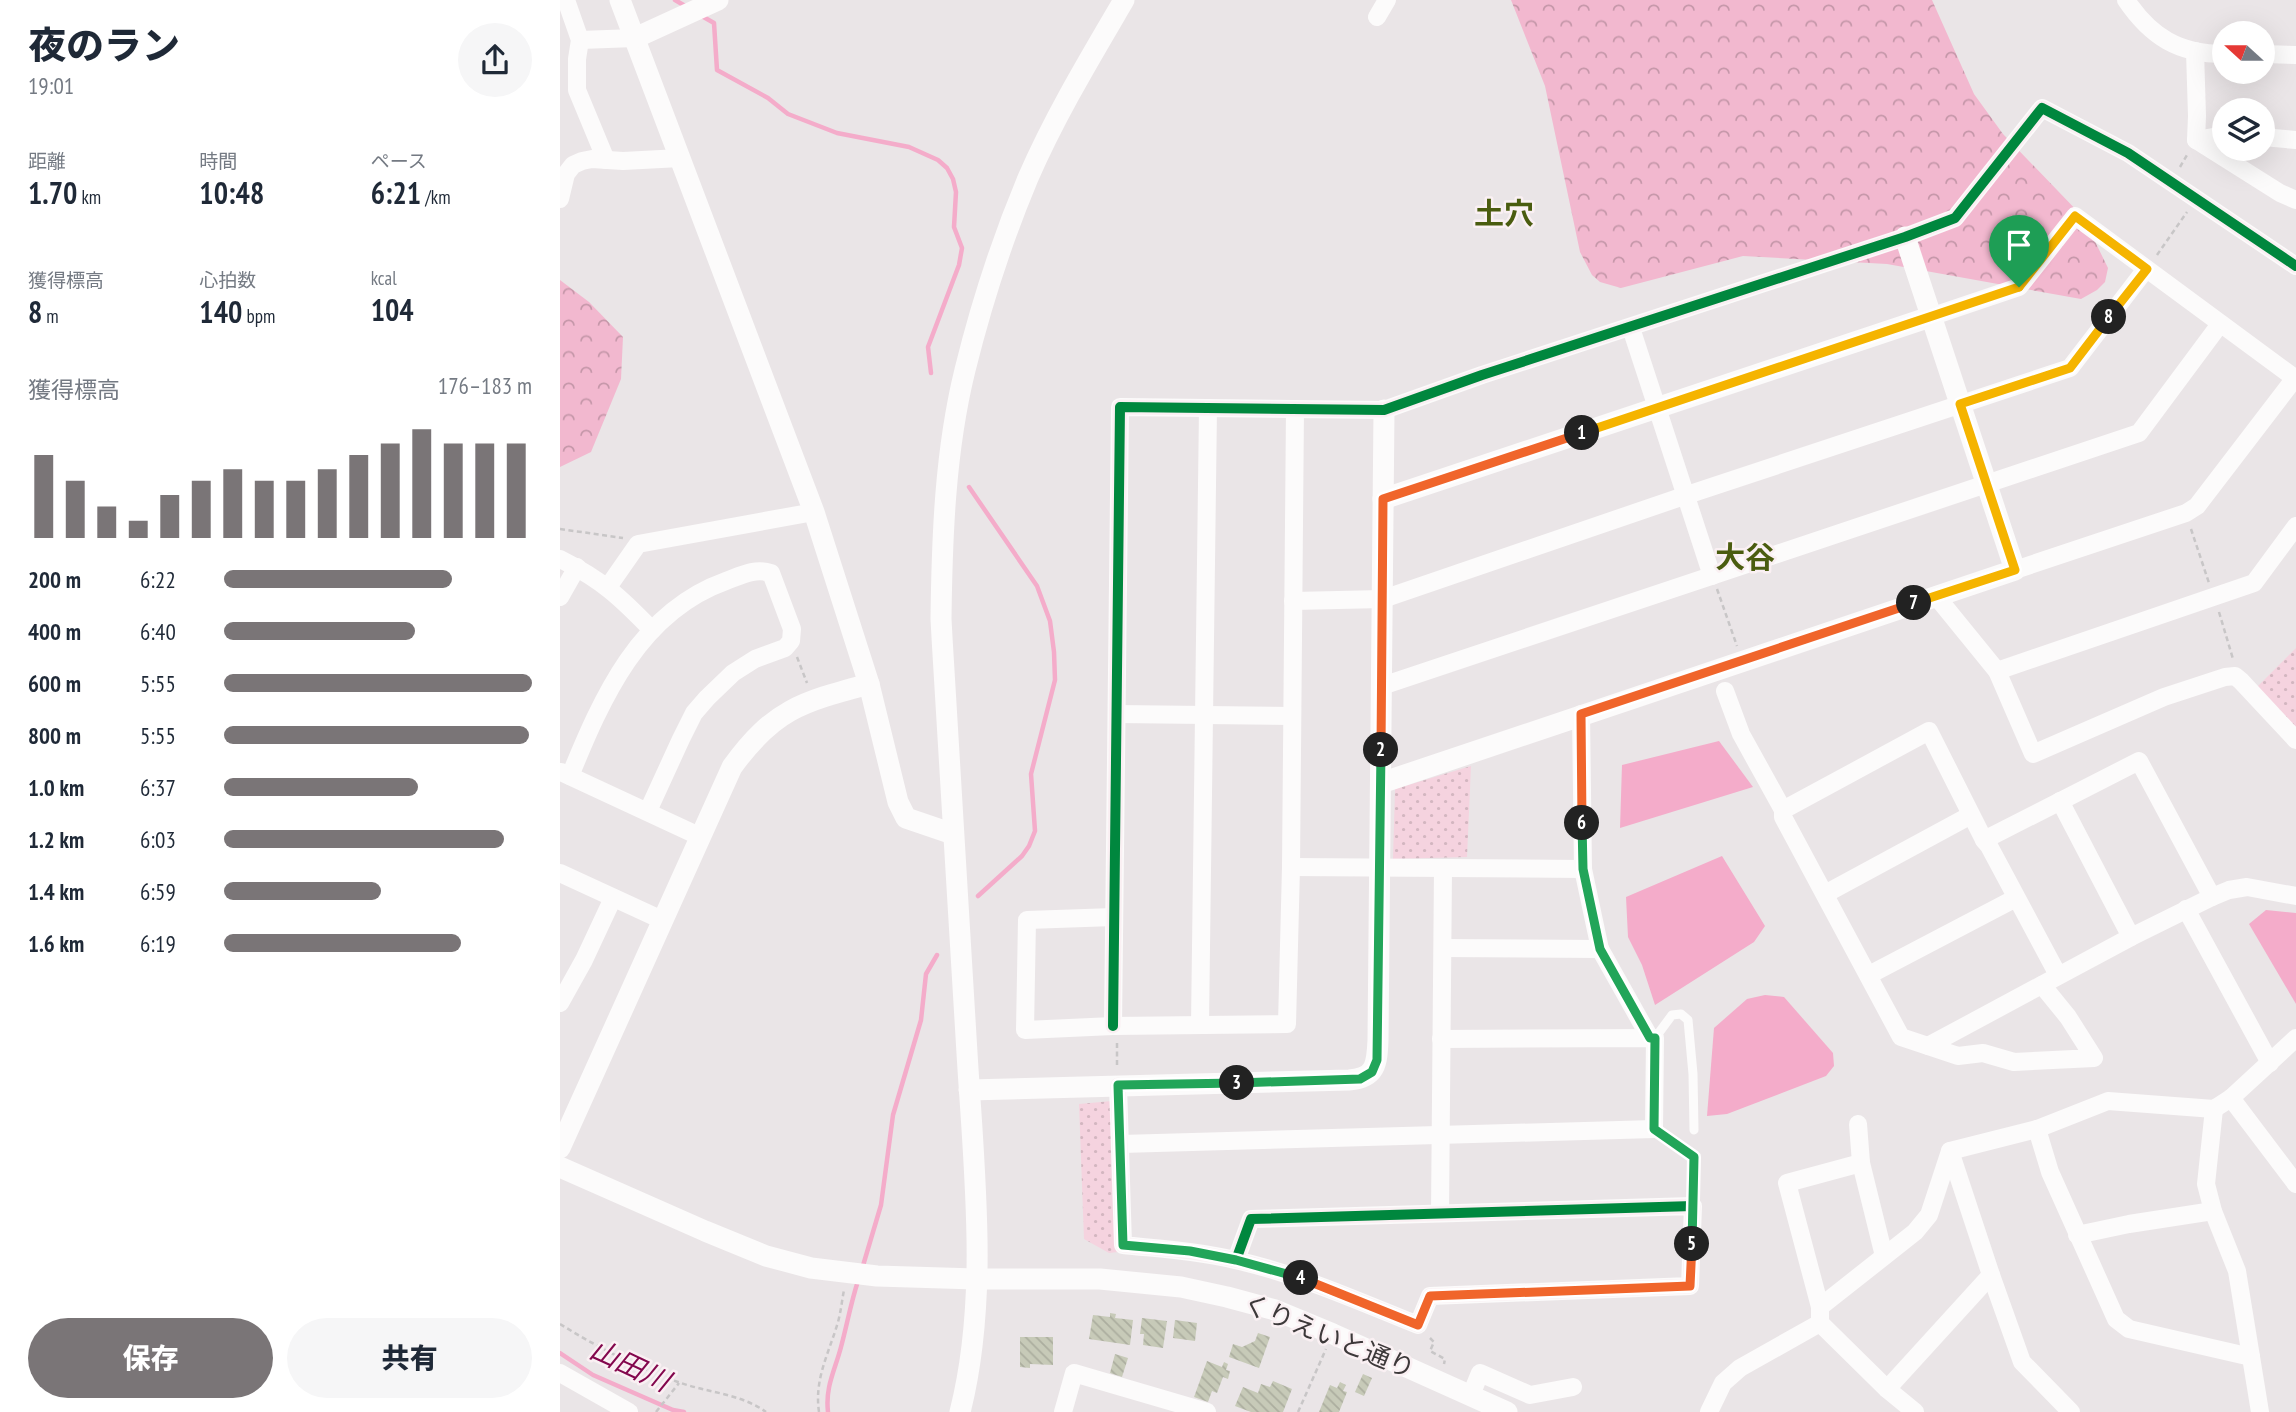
<!DOCTYPE html>
<html lang="ja">
<meta charset="utf-8">
<style>
:root{--surface:#fff;--page:#f6f6f7;--text:#1f2937;--muted:#747a83;--accent:#7a7577}
body{margin:0;font-family:"PT Sans Narrow","Noto Sans JP",sans-serif;background:var(--page);color:var(--text);height:100vh;display:flex;flex-direction:column;font-size:26px;white-space:nowrap}
*{box-sizing:border-box;margin:0}
p{font-size:23px;color:var(--muted)}
.icon{flex:none;width:38px;height:38px;fill:none;stroke:currentColor;stroke-width:2;stroke-linecap:round;stroke-linejoin:round}
.map{position:relative;flex:1;overflow:hidden}
.panel{display:flex;flex-direction:column;background:var(--surface);width:560px}
.panel>*{flex:none}
.needle{width:46px;rotate:291deg}
.buttons{position:absolute;left:1652px;top:21px;display:grid;gap:14px}
.buttons a{display:grid;place-items:center;width:63px;height:63px;border-radius:50%;background:var(--surface);box-shadow:0 7px 28px #0002;font-size:35px}
.pin{position:absolute;display:grid;place-items:center;width:60px;height:60px;color:#fff;margin:-72px -30px;border-radius:50% 50% 50% 0;rotate:-45deg;box-shadow:0 0 7px #0007}
.pin .icon{rotate:45deg}
.km{position:absolute;width:35px;height:35px;margin:-18px;border-radius:50%;background:#222;color:#fff;font-size:19px;line-height:35px;text-align:center}
.round{display:grid;place-items:center;flex:none;width:74px;height:74px;border-radius:37px;background:var(--page)}
.head{display:flex;align-items:center;justify-content:space-between;height:119px;padding:0 28px}
h1{font-size:38px;font-weight:800;line-height:52px}
.metrics{display:grid;grid-template-columns:repeat(3,1fr);gap:10px;height:119px;padding:7px 28px}
.metrics div{display:grid;align-content:center}
.metrics b{font-size:30px;font-weight:800}
.metrics small{font-size:19px;font-weight:400}
.metrics p{font-size:19px}
.chart{height:196px;padding:14px 28px}
.chart p{display:flex;justify-content:space-between}
.chart svg{width:100%;height:126px;margin-top:7px;stroke:var(--accent);stroke-width:6}
.primary-button{display:flex;gap:14px;margin-top:auto;padding:14px 28px}
.primary-button a{flex:1;height:80px;border-radius:42px;background:var(--accent);color:#fff;font-size:28px;font-weight:800;line-height:80px;text-align:center}
.primary-button a+a{background:var(--page);color:var(--text)}
ul{padding:0 28px;list-style:none;font-size:23px}
li{display:grid;grid-template-columns:112px 84px 1fr;align-items:center;height:52px}
li i{height:18px;border-radius:9px;background:var(--accent)}
main{display:flex;flex:1;min-height:0}
.map>svg:first-child{display:block}
.forest{fill:url(#forest-crowns)}
.park{fill:url(#park-dots)}
.water{fill:#f4acca}
.lines{fill:none;stroke-linecap:round;stroke-linejoin:round}
.stream{stroke:#f4acca;stroke-width:4.5}
.building{fill:url(#building-back-hatch)}
.path{stroke:#c8c6c7;stroke-width:2.5;stroke-dasharray:5 3.5;stroke-linecap:butt}
.service{stroke:#fcfbfb;stroke-width:9}
.minor{stroke:#fcfbfb;stroke-width:18}
.tertiary{stroke:#fcfbfb;stroke-width:21}
.cycleway-casing{stroke:#faf0f3;stroke-width:15}
.cycleway{stroke:#00873e;stroke-width:10}
.split-1-casing{stroke:#fff;stroke-width:14}
.split-2-casing{stroke:#fff;stroke-width:14}
.split-3-casing{stroke:#fff;stroke-width:14}
.split-4-casing{stroke:#fff;stroke-width:14}
.split-5-casing{stroke:#fff;stroke-width:14}
.split-6-casing{stroke:#fff;stroke-width:14}
.split-7-casing{stroke:#fff;stroke-width:14}
.split-8-casing{stroke:#fff;stroke-width:14}
.split-9-casing{stroke:#fff;stroke-width:14}
.split-1{stroke:#f5b400;stroke-width:9}
.split-2{stroke:#f0652b;stroke-width:9}
.split-3{stroke:#22a559;stroke-width:9}
.split-4{stroke:#22a559;stroke-width:9}
.split-5{stroke:#f0652b;stroke-width:9}
.split-6{stroke:#22a559;stroke-width:9}
.split-7{stroke:#f0652b;stroke-width:9}
.split-8{stroke:#f5b400;stroke-width:9}
.split-9{stroke:#f5b400;stroke-width:9}
.labels{text-anchor:middle;stroke-width:5;stroke-linejoin:round;paint-order:stroke}
.street-label{font-size:26px;fill:#3d393a;stroke:#faf0f3}
.water-label{font-size:28px;font-style:italic;fill:#83074d;stroke:#faf0f3}
.quarter-label{font-size:30px;font-weight:bold;fill:#4a5c0f;stroke:#faf0f3}
</style>
<main>
<section class="panel">
<div class="head"><div><h1>夜のラン</h1><p>19:01</p></div><a class="round"><svg class="icon" aria-label="share" viewBox="0 0 24 24"><path d="M12 15V3M7 8l5-5 5 5M5 13v7h14v-7"/></svg></a></div>
<div class="metrics">
<div><p>距離</p><b>1.70<small> km</small></b></div>
<div><p>時間</p><b>10:48</b></div>
<div><p>ペース</p><b>6:21<small> /km</small></b></div>
</div>
<div class="metrics">
<div><p>獲得標高</p><b>8<small> m</small></b></div>
<div><p>心拍数</p><b>140<small> bpm</small></b></div>
<div><p>kcal</p><b>104</b></div>
</div>
<div class="chart"><p><span>獲得標高</span>176–183 m</p>
<svg viewBox="0 0 160 44" preserveAspectRatio="none"><path d="M5 44V15M15 44V24M25 44V33M35 44V38M45 44V29M55 44V24M65 44V20M75 44V24M85 44V24M95 44V20M105 44V15M115 44V11M125 44V6M135 44V11M145 44V11M155 44V11"/></svg>
</div>
<ul>
<li><b>200 m</b>6:22<i style="width:74%"></i></li>
<li><b>400 m</b>6:40<i style="width:62%"></i></li>
<li><b>600 m</b>5:55<i style="width:100%"></i></li>
<li><b>800 m</b>5:55<i style="width:99%"></i></li>
<li><b>1.0 km</b>6:37<i style="width:63%"></i></li>
<li><b>1.2 km</b>6:03<i style="width:91%"></i></li>
<li><b>1.4 km</b>6:59<i style="width:51%"></i></li>
<li><b>1.6 km</b>6:19<i style="width:77%"></i></li>
</ul>
<div class="primary-button"><a>保存</a><a>共有</a></div>
</section>
<div class="map">
<svg width="1736" height="1412" viewBox="0 0 1736 1412">
<defs>
<pattern id="forest-crowns" width="20" height="18" patternUnits="userSpaceOnUse" patternTransform="scale(1.75)"><rect width="20" height="18" fill="#f2b8cf"/><path d="M2 6a3 3 0 1 1 6 0M12 15a3 3 0 1 1 6 0" fill="none" stroke="#c597a9"/></pattern>
<pattern id="park-dots" width="8" height="8" patternUnits="userSpaceOnUse" patternTransform="scale(1.75)"><rect width="8" height="8" fill="#f5d3df"/><path d="M2 2h.1M6 6h.1" fill="none" stroke="#d3b6c0" stroke-width="1.8" stroke-linecap="round"/></pattern>
<pattern id="building-back-hatch" width="6" height="6" patternUnits="userSpaceOnUse" patternTransform="scale(1.75)"><rect width="6" height="6" fill="#c7cab8"/><path d="M-1 5l2 2M0 0l6 6M5-1l2 2" fill="none" stroke="#acae9f"/></pattern>
</defs>
<rect width="100%" height="100%" fill="#eae5e7"/>
<!-- forest -->
<g class="forest">
<polygon points="951,0 1372,0 1414,94 1443,134 1523,217 1548,268 1545,282 1537,290 1521,299 1327,264 1183,256 1061,288 1040,282 1032,275 1020,252 985,86"/>
<polygon points="0,280 29,302 63,337 61,379 31,452 0,467"/>
</g>
<!-- park -->
<g class="park">
<polygon points="1736,648 1736,730 1697,687"/>
<polygon points="911,766 907,857 833,859 835,789"/>
<polygon points="552,1101 558,1252 549,1253 524,1239 519,1104"/>
</g>
<!-- water -->
<g class="water">
<polygon points="1159,741 1193,787 1060,828 1062,765"/>
<polygon points="1162,856 1205,926 1194,942 1095,1005 1082,965 1068,937 1066,897"/>
<polygon points="1706,910 1736,913 1736,1004 1689,924"/>
<polygon points="1205,995 1224,997 1273,1053 1274,1066 1266,1076 1167,1114 1147,1116 1154,1028 1187,999"/>
</g>
<g class="lines">
<!-- stream -->
<g class="stream">
<polyline points="115,0 127,7"/>
<polyline points="140,15 154,23 157,70 208,98 228,114 277,133 349,147 378,160 387,168 393,179 396,192 394,227 402,248 399,265 368,347 371,373"/>
<polyline points="409,487 477,586 490,621 494,652 495,680 471,774 475,831 469,846 462,856 418,896"/>
<polyline points="302,1269 321,1205 333,1115 361,1020 366,974 377,955"/>
<polyline points="0,1353 33,1375 113,1410 124,1412"/>
<path d="M268 1412C265 1387 275 1370 281 1347 287 1325 291 1302 298 1281"/>
</g>
</g>
<!-- building -->
<g class="building">
<polygon points="550,1313 556,1314 555,1318 573,1320 570,1345 529,1339 533,1315 550,1317"/>
<polygon points="582,1318 607,1321 603,1348 583,1345 584,1334 580,1334"/>
<polygon points="615,1320 637,1323 635,1341 613,1338"/>
<polygon points="698,1333 710,1337 699,1368 669,1357 673,1344 682,1347 695,1341"/>
<polygon points="460,1337 493,1337 493,1365 470,1364 470,1368 460,1367"/>
<polygon points="555,1354 568,1358 562,1377 550,1373"/>
<polygon points="647,1361 662,1367 664,1362 668,1364 666,1370 670,1371 668,1379 663,1377 657,1393 652,1391 648,1402 634,1397"/>
<polygon points="803,1374 812,1378 804,1396 795,1392"/>
<polygon points="713,1381 732,1389 723,1412 691,1412 675,1406 683,1387 698,1393 701,1384 710,1387"/>
<polygon points="780,1382 786,1385 783,1391 787,1392 779,1412 759,1412 770,1385 777,1388"/>
</g>
<g class="lines">
<!-- path -->
<g class="path">
<polyline points="1620,167 1627,155"/>
<polyline points="1597,255 1627,212"/>
<polyline points="0,529 63,538"/>
<polyline points="1631,529 1649,583"/>
<polyline points="1157,589 1177,646"/>
<polyline points="1659,612 1673,659"/>
<polyline points="237,657 247,683"/>
<polyline points="557,1043 557,1068"/>
<polyline points="1106,1136 1134,1157 1132,1189"/>
<path d="M0 1324C37 1347 76 1367 118 1382 145 1392 182 1394 206 1412"/>
<polyline points="870,1338 874,1342 870,1351 885,1359 884,1364"/>
<polyline points="96,1412 119,1383"/>
<path d="M259 1412C254 1379 269 1353 278 1322 281 1311 282 1300 284 1290"/>
<polyline points="738,1412 766,1349"/>
</g>
<!-- service -->
<polyline class="service" points="1095,1038 1112,1015 1121,1014 1128,1020 1133,1074 1134,1130"/>
<!-- minor -->
<g class="minor">
<polyline points="6,0 20,40 17,59 17,90 46,160"/>
<path d="M1566 0C1591 37 1619 54 1664 54"/>
<polyline points="817,17 827,0"/>
<polyline points="20,40 75,38"/>
<polyline points="1635,51 1637,116 1636,140 1720,193 1736,200"/>
<polyline points="1703,54 1736,55"/>
<polyline points="1703,137 1736,140"/>
<polyline points="1636,140 1664,135"/>
<polyline points="0,199 6,174 13,165 22,161 32,159 63,161 120,158"/>
<polyline points="1370,317 1459,287 1515,216 1736,379"/>
<polyline points="1071,328 1152,576"/>
<path d="M0 559C42 580 60 597 92 630"/>
<polyline points="1455,570 1626,513 1637,506 1735,378"/>
<polyline points="48,587 78,544 254,512"/>
<polyline points="1376,596 1437,671 1473,754 1604,697 1665,677 1675,676 1681,681 1736,740"/>
<polyline points="0,597 17,567"/>
<polyline points="733,601 823,599 1124,496 1510,368 1586,269"/>
<polyline points="1437,671 1694,583 1736,526"/>
<polyline points="822,686 1579,433 1660,324"/>
<polyline points="1165,691 1181,734 1223,810"/>
<polyline points="557,714 731,716"/>
<polyline points="1,772 141,837"/>
<path d="M10 776C42 698 79 612 166 581 182 575 195 568 211 573L232 629 231 641 225 648 195 659 173 673 147 698 134 713 121 739 88 811"/>
<polyline points="1500,801 1571,937"/>
<polyline points="1424,840 1579,761 1652,897"/>
<polyline points="731,867 1023,869"/>
<polyline points="0,873 102,920"/>
<polyline points="1265,894 1411,815"/>
<polyline points="1626,909 1710,1063"/>
<polyline points="554,917 467,920 465,1030 553,1026 727,1024 731,867 735,409"/>
<polyline points="883,948 1040,949 1023,869 1021,714"/>
<polyline points="1040,949 1090,1038"/>
<polyline points="1309,975 1456,898"/>
<polyline points="1482,985 1508,1017 1534,1058 1454,1062 1423,1053 1398,1056 1341,1037 1223,817 1223,810 1369,731 1424,840 1429,846 1498,975"/>
<polyline points="0,1003 24,960 53,898"/>
<polyline points="640,1025 648,408"/>
<polyline points="553,1026 560,407 824,410 922,375 1345,237 1395,218 1482,108 1568,153 1736,266"/>
<polyline points="1368,1046 1571,937 1652,897 1669,890 1687,887 1736,896"/>
<path d="M558 1085 563 1245C601 1249 638 1251 675 1260 738 1274 798 1301 858 1325L870 1296 1130 1286 1133 1206 691 1219 676 1260"/>
<polyline points="1671,1098 1736,1184"/>
<polyline points="1654,1109 1646,1184 1653,1211 1677,1271 1700,1412"/>
<polyline points="1298,1124 1301,1163 1324,1256"/>
<polyline points="1477,1129 1490,1172 1556,1319 1569,1329 1691,1357"/>
<polyline points="561,1144 1094,1129 1095,1038 881,1039"/>
<polyline points="880,1213 883,869"/>
<polyline points="1517,1235 1569,1224 1653,1211"/>
<polyline points="1431,1275 1462,1362 1511,1412"/>
<polyline points="1260,1307 1227,1183 1301,1163"/>
<polyline points="0,1373 69,1412"/>
<polyline points="1327,1389 1431,1275 1390,1151"/>
<polyline points="911,1395 920,1373 970,1395 1013,1387"/>
<polyline points="503,1412 514,1373 647,1412"/>
<polyline points="1149,1412 1163,1383 1180,1368 1260,1323"/>
<polyline points="1355,1412 1327,1389 1260,1323 1260,1307 1355,1232 1369,1215 1390,1151 1477,1129 1548,1101 1654,1109 1671,1098 1736,1038"/>
</g>
<!-- tertiary -->
<g class="tertiary">
<polyline points="60,0 254,512 309,684 338,802 346,818 393,834"/>
<polyline points="75,38 158,0"/>
<polyline points="823,499 1370,317"/>
<polyline points="821,783 1455,570 1345,237"/>
<path d="M409 1090 789 1080C816 1078 817 1064 818 1040L824 410"/>
<path d="M0 1148 172 767C214 709 242 702 309 684"/>
<polyline points="0,1167 145,1231 206,1256 251,1268 317,1276 416,1279 540,1279 621,1287 667,1297 715,1310 773,1334 947,1412"/>
<path d="M400 1412C429 1298 414 1170 407 1053 398 909 389 764 381 619 382 537 385 451 405 370 421 305 442 240 468 178 495 116 530 58 564 0"/>
</g>
<defs>
<g id="cycleway">
<polyline points="553,1026 560,407 824,410 922,375 1345,237 1395,218 1482,108 1568,153 1736,266"/>
<path d="M558 1085 563 1245C601 1249 638 1251 675 1260 738 1274 798 1301 858 1325L870 1296 1130 1286 1133 1206 691 1219 676 1260"/>
</g>
</defs>
<!-- cycleway casing -->
<use href="#cycleway" class="cycleway-casing"/>
<!-- cycleway -->
<use href="#cycleway" class="cycleway"/>
</g>
<g class="lines">
<defs>
<polyline id="split-1" points="1022,433 1459,287"/>
<polyline id="split-2" points="821,750 823,499 1022,433"/>
<polyline id="split-3" points="677,1083 800,1079 812,1072 817,1060 821,750"/>
<polyline id="split-4" points="677,1083 558,1085 563,1245 630,1251 676,1260 741,1278"/>
<polyline id="split-5" points="741,1278 858,1325 870,1296 1130,1286 1132,1244"/>
<polyline id="split-6" points="1022,823 1023,869 1040,949 1090,1038 1095,1038 1094,1129 1134,1157 1132,1244"/>
<polyline id="split-7" points="1022,823 1021,714 1354,603"/>
<polyline id="split-8" points="1354,603 1455,570 1400,404 1510,368 1549,317"/>
<polyline id="split-9" points="1459,287 1515,216 1587,269 1549,317"/>
</defs>
<!-- split-1 casing -->
<use href="#split-1" class="split-1-casing"/>
<!-- split-2 casing -->
<use href="#split-2" class="split-2-casing"/>
<!-- split-3 casing -->
<use href="#split-3" class="split-3-casing"/>
<!-- split-4 casing -->
<use href="#split-4" class="split-4-casing"/>
<!-- split-5 casing -->
<use href="#split-5" class="split-5-casing"/>
<!-- split-6 casing -->
<use href="#split-6" class="split-6-casing"/>
<!-- split-7 casing -->
<use href="#split-7" class="split-7-casing"/>
<!-- split-8 casing -->
<use href="#split-8" class="split-8-casing"/>
<!-- split-9 casing -->
<use href="#split-9" class="split-9-casing"/>
<!-- split-1 -->
<use href="#split-1" class="split-1"/>
<!-- split-2 -->
<use href="#split-2" class="split-2"/>
<!-- split-3 -->
<use href="#split-3" class="split-3"/>
<!-- split-4 -->
<use href="#split-4" class="split-4"/>
<!-- split-5 -->
<use href="#split-5" class="split-5"/>
<!-- split-6 -->
<use href="#split-6" class="split-6"/>
<!-- split-7 -->
<use href="#split-7" class="split-7"/>
<!-- split-8 -->
<use href="#split-8" class="split-8"/>
<!-- split-9 -->
<use href="#split-9" class="split-9"/>
</g>
<g class="labels">
<!-- street labels -->
<g class="street-label">
<text transform="translate(769 1336) rotate(22)" y="9">くりえいと通り</text>
</g>
<!-- water labels -->
<g class="water-label">
<text transform="translate(70 1365) rotate(25)" y="10">山田川</text>
</g>
<!-- quarter labels -->
<g class="quarter-label">
<text x="944" y="224">土穴</text>
<text x="1185" y="568">大谷</text>
</g>
</g>
</svg>
<div class="buttons">
<a><svg class="needle" viewBox="-14 -14 28 28"><path d="M0-13l5 13h-10z" fill="#e53935"/><path d="M0 13l5-13h-10z" fill="#747a83"/></svg></a>
<a><svg class="icon" aria-label="layers" viewBox="0 0 24 24"><path d="M12 4l9 5-9 5-9-5zM3 14l9 5 9-5"/></svg></a>
</div>
<div class="pin" style="left:1459px;top:287px;background:#1e9e55"><svg class="icon" aria-label="arrive" viewBox="0 0 24 24"><path d="M6 21V4h12l-3 4 3 4H6"/></svg></div>
<b class="km" style="left:1022px;top:433px">1</b>
<b class="km" style="left:821px;top:750px">2</b>
<b class="km" style="left:677px;top:1083px">3</b>
<b class="km" style="left:741px;top:1278px">4</b>
<b class="km" style="left:1132px;top:1244px">5</b>
<b class="km" style="left:1022px;top:823px">6</b>
<b class="km" style="left:1354px;top:603px">7</b>
<b class="km" style="left:1549px;top:317px">8</b>
</div>
</main>
